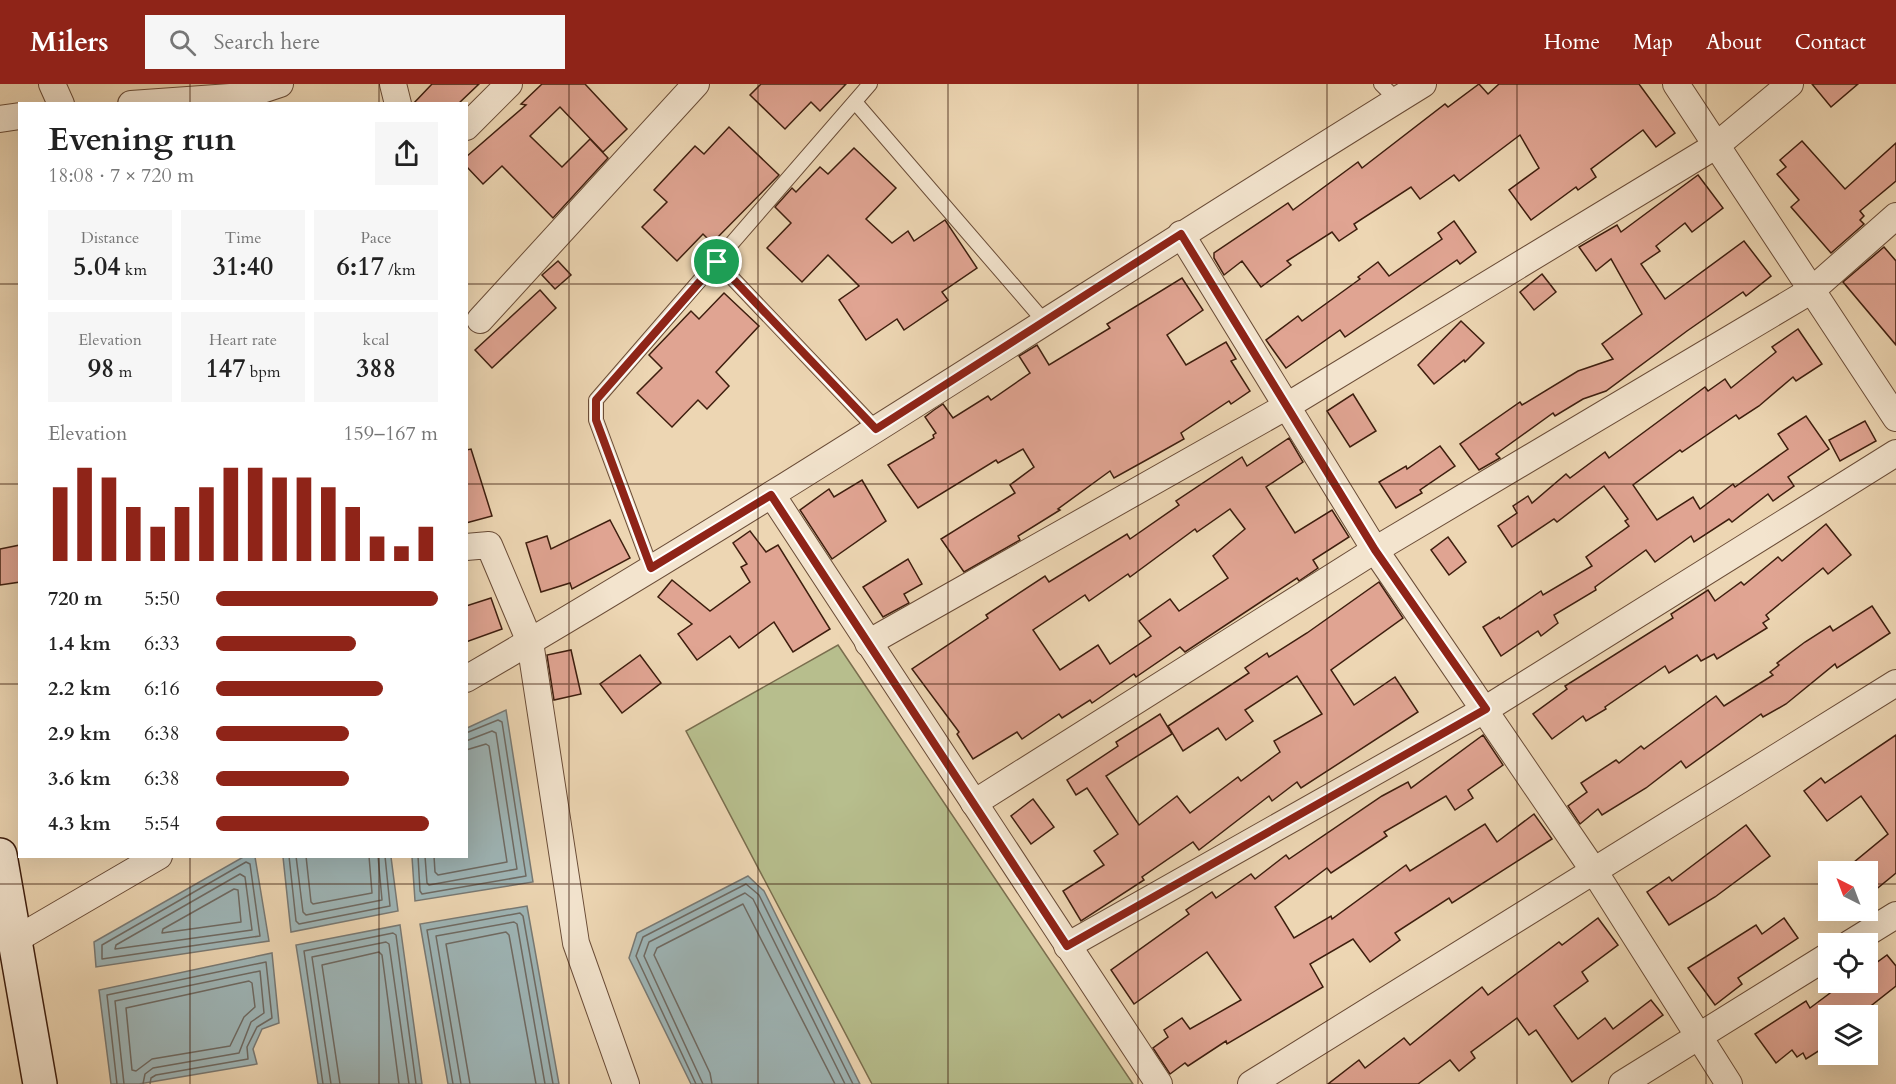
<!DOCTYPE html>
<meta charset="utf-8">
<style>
:root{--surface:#fff;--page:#f6f6f6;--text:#222;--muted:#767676;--accent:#8f2418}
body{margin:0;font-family:Cardo,serif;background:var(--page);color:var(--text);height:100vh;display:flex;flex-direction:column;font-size:22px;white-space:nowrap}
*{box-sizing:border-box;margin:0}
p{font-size:20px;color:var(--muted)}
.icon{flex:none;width:33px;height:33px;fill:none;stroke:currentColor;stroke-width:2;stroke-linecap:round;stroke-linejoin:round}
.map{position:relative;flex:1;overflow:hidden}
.side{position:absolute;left:18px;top:18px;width:450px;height:756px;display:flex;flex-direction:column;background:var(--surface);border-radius:0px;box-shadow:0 6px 24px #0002}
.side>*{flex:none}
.needle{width:39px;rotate:318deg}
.tools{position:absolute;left:1818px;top:777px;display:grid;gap:12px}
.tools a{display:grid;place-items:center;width:60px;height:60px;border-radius:0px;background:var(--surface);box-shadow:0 6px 24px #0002;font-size:30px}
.pin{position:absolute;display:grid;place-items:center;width:51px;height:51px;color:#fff;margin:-26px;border:3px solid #fff;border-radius:50%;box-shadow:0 2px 6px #0007}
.round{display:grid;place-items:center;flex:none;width:63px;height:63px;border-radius:0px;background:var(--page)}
.summary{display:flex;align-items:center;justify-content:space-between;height:102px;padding:0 30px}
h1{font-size:33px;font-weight:600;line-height:45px}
.figures{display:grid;grid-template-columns:repeat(3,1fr);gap:9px;height:102px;padding:6px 30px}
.figures div{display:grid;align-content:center;border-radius:0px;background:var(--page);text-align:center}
.figures b{font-size:26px;font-weight:600}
.figures small{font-size:16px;font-weight:400}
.figures p{font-size:16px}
.chart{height:168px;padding:12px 30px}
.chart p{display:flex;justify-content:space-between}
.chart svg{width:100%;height:108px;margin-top:6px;stroke:var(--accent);stroke-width:6}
ul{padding:0 30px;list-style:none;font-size:20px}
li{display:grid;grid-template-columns:96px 72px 1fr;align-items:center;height:45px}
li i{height:15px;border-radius:8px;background:var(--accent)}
header{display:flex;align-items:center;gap:36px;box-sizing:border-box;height:84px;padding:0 30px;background:var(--accent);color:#fff}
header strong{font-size:28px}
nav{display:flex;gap:33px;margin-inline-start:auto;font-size:21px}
.search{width:420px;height:54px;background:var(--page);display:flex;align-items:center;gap:15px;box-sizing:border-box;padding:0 21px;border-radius:0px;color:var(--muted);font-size:22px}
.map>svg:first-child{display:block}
.green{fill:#b7be8d;stroke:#7a6e4e;stroke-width:1.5}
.water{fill:#9eb6b8;stroke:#787974;stroke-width:1.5}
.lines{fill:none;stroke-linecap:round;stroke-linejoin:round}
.shore{stroke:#6e6a63;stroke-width:1.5}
.building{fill:#e0a492;stroke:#3e1e0e;stroke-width:1.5;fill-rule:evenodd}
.lane-casing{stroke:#6a4c37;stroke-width:16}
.street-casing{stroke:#6a4c37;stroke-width:28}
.secondary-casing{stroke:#3e1e0e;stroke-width:36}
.lane{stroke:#f3e4ce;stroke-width:14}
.street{stroke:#f3e4ce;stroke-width:26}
.secondary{stroke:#f3e4ce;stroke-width:33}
.route-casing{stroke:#fff;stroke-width:12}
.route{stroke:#8f2418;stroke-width:8}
.grid{fill:none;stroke:#3e1e0e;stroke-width:1.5;stroke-opacity:0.55}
</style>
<header>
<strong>Milers</strong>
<div class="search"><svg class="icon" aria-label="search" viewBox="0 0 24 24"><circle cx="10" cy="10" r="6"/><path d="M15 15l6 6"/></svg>Search here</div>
<nav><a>Home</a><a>Map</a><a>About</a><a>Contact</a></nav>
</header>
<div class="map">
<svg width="1896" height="1000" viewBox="0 0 1896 1000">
<rect width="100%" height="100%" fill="#edd6b3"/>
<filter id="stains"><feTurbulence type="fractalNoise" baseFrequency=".00333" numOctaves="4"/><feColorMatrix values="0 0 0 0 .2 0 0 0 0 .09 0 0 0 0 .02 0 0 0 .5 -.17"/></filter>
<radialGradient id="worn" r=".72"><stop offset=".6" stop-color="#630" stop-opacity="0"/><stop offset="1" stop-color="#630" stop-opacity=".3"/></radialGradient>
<!-- green -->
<polygon class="green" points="838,561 1133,1000 872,1000 686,647"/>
<!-- water -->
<g class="water">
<polygon points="506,626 533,798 415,817 412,773 466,772 467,644"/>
<polygon points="245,772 255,773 269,857 96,883 94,858"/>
<polygon points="283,773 391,773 398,827 291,848"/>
<polygon points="748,792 764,807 860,1000 691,1000 629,874 637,849"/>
<polygon points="527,822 559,1000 448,1000 420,840"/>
<polygon points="400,841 422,1000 318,1000 296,861"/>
<polygon points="272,869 279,939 262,945 253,965 257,980 139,1000 111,1000 99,906"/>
</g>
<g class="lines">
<!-- shore -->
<g class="shore">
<polyline points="289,772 296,837 299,840 390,822 385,772"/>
<polyline points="296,772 303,828 306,831 382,816 378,772"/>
<polyline points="306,772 311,818 313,820 372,809 369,772"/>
<polyline points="418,772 420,807 422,810 526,792 502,638 498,636 466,649"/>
<polyline points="425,772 427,799 429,801 517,785 496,649 492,647 466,657"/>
<polyline points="434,772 435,788 438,791 507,778 489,662 486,660 466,666"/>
<polygon points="246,778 250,780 260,852 102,875 102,861"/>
<polygon points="240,790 245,793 252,846 115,865 116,861"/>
<polygon points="234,805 238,806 241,838 162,849 163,845"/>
<polygon points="249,897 252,899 255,923 244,933 230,962 152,975 136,987 132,986 126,924"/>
<polyline points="117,1000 107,911 266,878 272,934 257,943 247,963 248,975 156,991 151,994 150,1000"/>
<polyline points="124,1000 115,917 260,887 264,929 251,938 239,969 153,984 145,990 143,1000"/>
<polyline points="323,1000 304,867 393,849 396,851 416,1000"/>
<polyline points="331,1000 312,873 386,858 389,860 409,1000"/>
<polyline points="340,1000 322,881 379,868 382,871 399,1000"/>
<polyline points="453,1000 427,846 520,829 523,832 553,1000"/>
<polyline points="461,1000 436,852 514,838 517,840 545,1000"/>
<polyline points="470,1000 446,860 506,848 509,851 536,1000"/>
<polyline points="696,1000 636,872 643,853 746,800 759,811 853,1000"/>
<polyline points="703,1000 644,872 649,858 745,809 753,815 845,1000"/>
<polyline points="712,1000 710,989 654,871 657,864 743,820 835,1000"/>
</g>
</g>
<!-- building -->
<g class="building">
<polygon points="432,0 479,0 458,20 413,20"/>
<polygon points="542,0 585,0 627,45 603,68 560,23 530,52 562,83 590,55 608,74 553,134 502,82 483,100 466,82 466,73 526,21 521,20"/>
<polygon points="761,0 846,0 820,27 811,18 785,45 750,11"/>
<polygon points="1479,0 1488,10 1499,0 1639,0 1675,49 1656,63 1643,46 1591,85 1596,93 1578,106 1576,103 1531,136 1509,106 1539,84 1520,51 1459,97 1454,91 1420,115 1411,103 1354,140 1357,145 1339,157 1332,148 1287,177 1291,181 1261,203 1242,177 1224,191 1214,174 1214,169 1288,119 1293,126 1358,78 1362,84 1445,20 1448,23"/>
<polygon points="1812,0 1858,0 1831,23"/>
<polygon points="729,43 779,91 712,159 703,150 677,177 642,143 667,118 654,106 695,62 704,70"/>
<polygon points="1802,57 1845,105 1896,59 1896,97 1860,127 1864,132 1860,136 1864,140 1831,169 1791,123 1799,116 1777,90 1786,83 1780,76"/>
<polygon points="854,64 896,104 866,135 892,159 908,147 914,157 945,136 977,184 942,208 948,216 904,246 897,235 866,256 839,216 859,202 828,171 802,198 767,164 791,139 775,123 792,104 796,108 820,83 828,90"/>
<polygon points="1698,91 1723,124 1692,148 1685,139 1656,162 1660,167 1641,180 1665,215 1744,157 1771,192 1746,212 1743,208 1687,247 1606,307 1583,315 1555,332 1553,329 1496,370 1500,374 1479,386 1460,360 1520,318 1522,321 1578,287 1613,275 1602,260 1642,230 1611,175 1596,187 1579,163 1617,141 1621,148"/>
<polygon points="1454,137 1476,168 1460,180 1457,176 1345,253 1340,246 1286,284 1266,256 1298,232 1302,237 1360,195 1358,193 1378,178 1389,192 1442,155 1438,149"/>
<polygon points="1884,163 1896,177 1896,261 1843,198"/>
<polygon points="558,177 571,191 555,205 542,191"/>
<polygon points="1542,190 1556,208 1534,226 1520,208"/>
<polygon points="1182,194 1203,226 1167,251 1186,281 1226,258 1236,275 1231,277 1250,307 1231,320 1229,317 1181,349 1184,355 1159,369 1114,394 1110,387 1058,425 1060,426 1018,452 1020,456 964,488 941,455 1015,409 1010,401 1034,383 1023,365 998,379 996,376 918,424 888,381 934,354 933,351 936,349 925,333 934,326 943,320 953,334 988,312 991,316 1030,289 1019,272 1037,261 1049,281 1110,244 1107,240"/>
<polygon points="540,206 556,224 492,284 475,266"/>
<polygon points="724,209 759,242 716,288 729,302 707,325 698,316 672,343 637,309 662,284 649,271 691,227 699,235"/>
<polygon points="1461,237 1484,259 1465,278 1464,276 1434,300 1418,281"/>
<polygon points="1798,245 1822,280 1796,297 1793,293 1759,322 1739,335 1736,331 1682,368 1680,366 1633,401 1657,436 1693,413 1700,425 1733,400 1735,403 1788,365 1778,350 1806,332 1829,365 1788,393 1794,402 1773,417 1768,410 1732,438 1729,435 1694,458 1691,452 1655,478 1646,466 1595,503 1596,506 1554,531 1558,539 1541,552 1538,547 1501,572 1483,543 1499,533 1500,535 1541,507 1543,511 1592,482 1586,473 1629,442 1625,437 1628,435 1604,402 1557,438 1554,435 1512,463 1498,442 1517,429 1513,422 1528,412 1532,419 1566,390 1570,394 1605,368 1609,374 1705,303 1708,307 1725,295 1731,304 1776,268 1772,263"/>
<polygon points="1353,310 1376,347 1350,363 1327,327"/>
<polygon points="1865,337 1876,357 1840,377 1829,356"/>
<path d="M1289 354 1303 378 1266 403 1295 449 1332 426 1349 453 1313 476 1318 484 1299 497 1297 494 1185 568 1180 563 1136 593 1134 590 1092 619 1090 616 1062 634 1059 630 1022 655 1017 648 973 675 957 650 959 648 912 585 988 534 986 531 1045 492 1049 498 1127 450 1130 455 1179 421 1176 417 1242 373 1247 382ZM1230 425 1245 445 1213 472 1228 494 1179 527 1170 515 1139 537 1151 552 1110 580 1098 561 1060 586 1033 546 1085 511 1089 517 1128 490 1130 493 1195 445 1197 448Z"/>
<polygon points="1440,362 1455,382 1420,406 1422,409 1396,424 1379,398 1406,382 1407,385"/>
<polygon points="471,365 492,432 466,439 466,366"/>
<polygon points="862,396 886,437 832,475 800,426 829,405 834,413"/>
<polygon points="610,436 630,474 572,505 570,499 541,508 526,459 547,452 551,465"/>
<polygon points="1826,440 1851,471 1828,490 1823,484 1766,531 1769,535 1763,539 1767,544 1717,575 1714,570 1701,577 1697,571 1669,589 1665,582 1605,623 1606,625 1586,637 1583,632 1552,655 1533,630 1567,605 1565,602 1673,534 1671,530 1708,506 1715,517 1741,498 1744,501 1778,473 1782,477"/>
<polygon points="750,447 766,468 778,461 830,545 793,568 774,538 739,564 730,552 697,576 678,550 692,540 658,513 672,496 710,527 750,498 741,483 747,480 733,459"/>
<polygon points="1448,453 1466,478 1449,491 1431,466"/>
<polygon points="20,461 20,498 0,501 0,465"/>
<polygon points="908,475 922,500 904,510 909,519 883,533 863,503"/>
<polygon points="1379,498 1403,534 1331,586 1354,621 1395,593 1418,628 1301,704 1297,698 1272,717 1269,712 1199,766 1193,758 1142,793 1144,796 1081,837 1063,807 1104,781 1094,767 1118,750 1087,704 1076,711 1067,696 1118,662 1116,658 1160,630 1172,650 1106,692 1139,741 1177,712 1190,729 1238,693 1241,697 1280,668 1274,657 1322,630 1297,592 1245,626 1253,637 1226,656 1218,644 1183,667 1168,642 1249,589 1245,584 1267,569 1269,573 1307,549"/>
<polygon points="491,514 502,545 466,558 466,522"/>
<polygon points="1872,522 1890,549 1837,584 1835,580 1786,620 1763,633 1761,630 1686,684 1681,677 1646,704 1602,731 1598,725 1580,740 1568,722 1587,708 1581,699 1616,676 1619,679 1641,662 1644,665 1716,612 1724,622 1773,591 1770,588 1779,581 1777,579 1805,558 1830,542 1833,547"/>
<polygon points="571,566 581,610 554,616 547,571"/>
<polygon points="640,571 661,599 622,629 600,600"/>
<polygon points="1483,651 1503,681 1468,706 1473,714 1455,726 1446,712 1384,748 1387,752 1331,789 1327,784 1275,823 1294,854 1331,832 1332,835 1406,781 1410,787 1485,740 1497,758 1534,730 1552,755 1452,819 1449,814 1395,849 1400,856 1370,878 1353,855 1310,880 1323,903 1227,960 1226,957 1188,982 1185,979 1170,990 1153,964 1168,953 1164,946 1182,934 1190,945 1241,916 1207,868 1134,920 1111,886 1189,830 1186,826 1212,808 1216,814 1251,790 1255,795 1286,771 1289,775 1382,712 1408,698 1411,704"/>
<polygon points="1896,651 1896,789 1868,812 1868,788 1842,788 1888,750 1861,712 1827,737 1804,707 1821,694 1825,699"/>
<polygon points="1033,715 1054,743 1031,760 1011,732"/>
<polygon points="1746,741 1770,772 1715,813 1669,841 1647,808 1669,793 1672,797"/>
<polygon points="1598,834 1618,861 1582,888 1588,897 1554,922 1578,955 1605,934 1613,945 1651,916 1663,931 1572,998 1536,946 1529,951 1517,934 1471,968 1475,974 1459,987 1450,976 1418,1000 1328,1000 1359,976 1365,984 1404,954 1410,961 1482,903 1488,911 1559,858 1562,861"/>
<polygon points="1784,834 1798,854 1738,894 1742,900 1715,921 1688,884 1756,841 1762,850"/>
<polygon points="1887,871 1896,882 1896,902 1858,932 1828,932 1828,961 1806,975 1803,969 1797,973 1792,966 1776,979 1755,950 1806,917 1810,924 1845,898 1868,898 1868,885"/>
</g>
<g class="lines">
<defs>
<g id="lane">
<polyline points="1381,0 1397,16"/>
<polyline points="855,18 1044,237"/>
<polyline points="717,178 876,345"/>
<polyline points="651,484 596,336 596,316 870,0"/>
</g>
<g id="street">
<polyline points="52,0 61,20"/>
<polyline points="393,0 398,20"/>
<polyline points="1676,0 1896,334"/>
<polyline points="131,20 244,12 280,0"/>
<polyline points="0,35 20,32"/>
<polyline points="466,43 509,0"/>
<polyline points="1181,150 1375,466 1594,787 1729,1000"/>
<polyline points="480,236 696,0"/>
<polyline points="772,411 1159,1000"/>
<polyline points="466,463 489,461 530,558 576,859 626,1000"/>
<polyline points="868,559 1287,322 1717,61 1790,0"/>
<path d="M466 595C791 406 1104 197 1423 0"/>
<polyline points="974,719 1375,466 1812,206 1896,132"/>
<polyline points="15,856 159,772"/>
<polyline points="1849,860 1896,831"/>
<polyline points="1067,862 1486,625 1896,369"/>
<polyline points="1251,1000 1896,599"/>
<polyline points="1622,1000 1828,872"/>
</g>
<polyline id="secondary" points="0,771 40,1000"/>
</defs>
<!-- lane casing -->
<use href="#lane" class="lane-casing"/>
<!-- street casing -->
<use href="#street" class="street-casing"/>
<!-- secondary casing -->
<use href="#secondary" class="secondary-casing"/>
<!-- lane -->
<use href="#lane" class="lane"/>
<!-- street -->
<use href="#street" class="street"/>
<!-- secondary -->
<use href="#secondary" class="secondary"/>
</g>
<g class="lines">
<defs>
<polygon id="route" points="1181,150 1375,466 1486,625 1067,862 771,411 651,484 596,336 596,316 717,178 876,345"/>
</defs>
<!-- route casing -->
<use href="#route" class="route-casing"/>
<!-- route -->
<use href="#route" class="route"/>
</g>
<!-- grid -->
<path class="grid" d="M190 0V20M379 0V20M569 0V1000M758 0V1000M948 0V1000M1138 0V1000M1327 0V1000M1517 0V1000M1706 0V1000M0 200H20M466 200H1896M0 400H20M466 400H1896M0 600H20M466 600H1896M190 772V1000M379 772V1000M0 800H1828M1868 800H1896"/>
<rect width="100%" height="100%" filter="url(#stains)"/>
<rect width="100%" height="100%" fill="url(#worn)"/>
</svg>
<div class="tools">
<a><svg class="needle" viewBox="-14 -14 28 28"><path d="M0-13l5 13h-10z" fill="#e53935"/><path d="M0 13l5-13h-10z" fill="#767676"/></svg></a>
<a><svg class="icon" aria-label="locate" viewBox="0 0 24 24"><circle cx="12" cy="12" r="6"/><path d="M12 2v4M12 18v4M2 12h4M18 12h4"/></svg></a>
<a><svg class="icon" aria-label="layers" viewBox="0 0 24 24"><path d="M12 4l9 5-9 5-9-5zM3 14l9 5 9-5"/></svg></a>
</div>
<div class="pin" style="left:717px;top:178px;background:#1e9e55"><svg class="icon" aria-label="arrive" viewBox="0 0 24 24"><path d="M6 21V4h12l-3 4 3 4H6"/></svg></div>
<section class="side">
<div class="summary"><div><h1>Evening run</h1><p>18:08 · 7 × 720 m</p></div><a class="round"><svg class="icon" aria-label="share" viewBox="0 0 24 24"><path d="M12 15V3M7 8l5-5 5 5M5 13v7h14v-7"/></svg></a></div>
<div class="figures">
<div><p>Distance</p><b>5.04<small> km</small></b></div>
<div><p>Time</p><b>31:40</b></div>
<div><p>Pace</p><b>6:17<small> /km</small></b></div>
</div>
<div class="figures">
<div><p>Elevation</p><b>98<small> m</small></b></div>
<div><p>Heart rate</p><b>147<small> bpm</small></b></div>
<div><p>kcal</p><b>388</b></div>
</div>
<div class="chart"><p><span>Elevation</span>159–167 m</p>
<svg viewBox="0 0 160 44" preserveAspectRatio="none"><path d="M5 44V14M15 44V6M25 44V10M35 44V22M45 44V30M55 44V22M65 44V14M75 44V6M85 44V6M95 44V10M105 44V10M115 44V14M125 44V22M135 44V34M145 44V38M155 44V30"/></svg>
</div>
<ul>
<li><b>720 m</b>5:50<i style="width:100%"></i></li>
<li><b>1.4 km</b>6:33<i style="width:63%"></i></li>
<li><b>2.2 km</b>6:16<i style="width:75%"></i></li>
<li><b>2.9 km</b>6:38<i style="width:60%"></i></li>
<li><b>3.6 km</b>6:38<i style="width:60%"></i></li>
<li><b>4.3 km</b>5:54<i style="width:96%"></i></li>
</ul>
</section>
</div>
